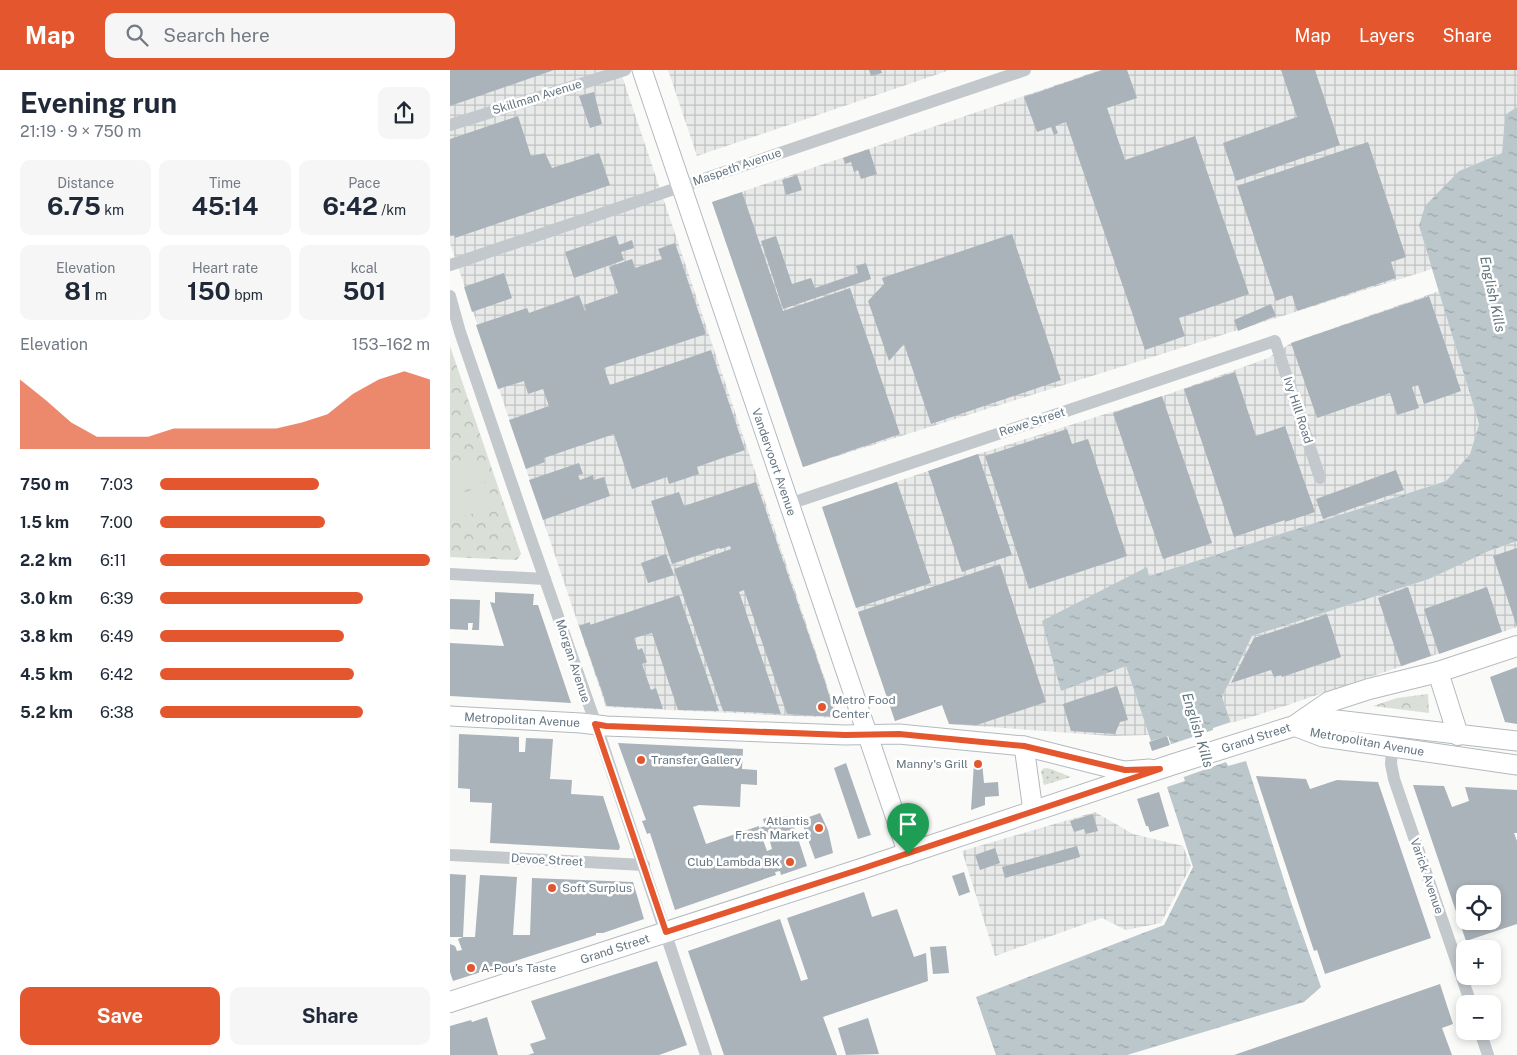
<!DOCTYPE html>
<meta charset="utf-8">
<style>
:root{--surface:#fff;--page:#f6f6f7;--text:#1f2937;--muted:#747a83;--accent:#e4572e}
body{margin:0;font-family:"Public Sans",sans-serif;background:var(--page);color:var(--text);height:100vh;display:flex;flex-direction:column;font-size:19px;white-space:nowrap}
*{box-sizing:border-box;margin:0}
p{font-size:16px;color:var(--muted)}
.icon{flex:none;width:28px;height:28px;fill:none;stroke:currentColor;stroke-width:2;stroke-linecap:round;stroke-linejoin:round}
.map{position:relative;flex:1;overflow:hidden}
.details{display:flex;flex-direction:column;background:var(--surface);width:450px}
.details>*{flex:none}
.controls{position:absolute;left:1006px;top:815px;display:grid;gap:10px}
.controls a{display:grid;place-items:center;width:45px;height:45px;border-radius:10px;background:var(--surface);box-shadow:0 2px 8px #0003;font-size:25px}
.pin{position:absolute;display:grid;place-items:center;width:42px;height:42px;color:#fff;margin:-51px -21px;border-radius:50% 50% 50% 0;rotate:-45deg;box-shadow:0 0 5px #0007}
.pin .icon{rotate:45deg}
.round{display:grid;place-items:center;flex:none;width:52px;height:52px;border-radius:10px;background:var(--page)}
.overview{display:flex;align-items:center;justify-content:space-between;height:85px;padding:0 20px}
h1{font-size:28px;font-weight:700;line-height:38px}
.figures{display:grid;grid-template-columns:repeat(3,1fr);gap:8px;height:85px;padding:5px 20px}
.figures div{display:grid;align-content:center;border-radius:10px;background:var(--page);text-align:center}
.figures b{font-size:25px;font-weight:700}
.figures small{font-size:14px;font-weight:400}
.figures p{font-size:14px}
.chart{height:140px;padding:10px 20px}
.chart p{display:flex;justify-content:space-between}
.chart svg{width:100%;height:90px;margin-top:5px;fill:var(--accent);opacity:.7}
.action{display:flex;gap:10px;margin-top:auto;padding:10px 20px}
.action a{flex:1;height:58px;border-radius:10px;background:var(--accent);color:#fff;font-size:20px;font-weight:700;line-height:58px;text-align:center}
.action a+a{background:var(--page);color:var(--text)}
ul{padding:0 20px;list-style:none;font-size:16px}
li{display:grid;grid-template-columns:80px 60px 1fr;align-items:center;height:38px}
li i{height:12px;border-radius:6px;background:var(--accent)}
header{display:flex;align-items:center;gap:30px;box-sizing:border-box;height:70px;padding:0 25px;background:var(--accent);color:#fff}
header strong{font-size:24px}
nav{display:flex;gap:28px;margin-inline-start:auto;font-size:18px}
.search{width:350px;height:45px;background:var(--page);display:flex;align-items:center;gap:12px;box-sizing:border-box;padding:0 18px;border-radius:10px;color:var(--muted);font-size:19px}
main{display:flex;flex:1;min-height:0}
.map>svg:first-child{display:block}
.industrial{fill:url(#industrial-grid)}
.park{fill:url(#park-crowns)}
.garden{fill:url(#garden-dots)}
.pitch{fill:#dadfd7}
.water{fill:url(#water-ripples)}
.pier{fill:#fafaf8}
.building{fill:#aab3b9;fill-rule:evenodd}
.lines{fill:none;stroke-linecap:round;stroke-linejoin:round}
.secondary-casing{stroke:#b3babf;stroke-width:21}
.primary-casing{stroke:#b5babe;stroke-width:22}
.minor{stroke:#c3c8cc;stroke-width:12}
.secondary{stroke:#fff;stroke-width:19}
.primary{stroke:#fff;stroke-width:20}
.route-casing{stroke:#fff;stroke-width:10}
.route{stroke:#e4572e;stroke-width:6}
.poi-dot{fill:#e4572e;stroke:#fff;stroke-width:2}
.labels{text-anchor:middle;stroke-width:5;stroke-linejoin:round;paint-order:stroke}
.street-label{font-size:12px;fill:#657683;stroke:#fff}
.poi-label{font-size:12px;fill:#657683;stroke:#fff;text-anchor:start}
.water-label{font-size:14px;font-style:italic;fill:#60757c;stroke:#fff}
</style>
<header>
<strong>Map</strong>
<div class="search"><svg class="icon" aria-label="search" viewBox="0 0 24 24"><circle cx="10" cy="10" r="6"/><path d="M15 15l6 6"/></svg>Search here</div>
<nav><a>Map</a><a>Layers</a><a>Share</a></nav>
</header>
<main>
<section class="details">
<div class="overview"><div><h1>Evening run</h1><p>21:19 · 9 × 750 m</p></div><a class="round"><svg class="icon" aria-label="share" viewBox="0 0 24 24"><path d="M12 15V3M7 8l5-5 5 5M5 13v7h14v-7"/></svg></a></div>
<div class="figures">
<div><p>Distance</p><b>6.75<small> km</small></b></div>
<div><p>Time</p><b>45:14</b></div>
<div><p>Pace</p><b>6:42<small> /km</small></b></div>
</div>
<div class="figures">
<div><p>Elevation</p><b>81<small> m</small></b></div>
<div><p>Heart rate</p><b>150<small> bpm</small></b></div>
<div><p>kcal</p><b>501</b></div>
</div>
<div class="chart"><p><span>Elevation</span>153–162 m</p>
<svg viewBox="0 0 160 44" preserveAspectRatio="none"><path d="M0 44V10L10 20L20 31L30 38L40 38L50 38L60 34L70 34L80 34L90 34L100 34L110 31L120 27L130 17L140 10L150 6L160 10V44z"/></svg>
</div>
<ul>
<li><b>750 m</b>7:03<i style="width:59%"></i></li>
<li><b>1.5 km</b>7:00<i style="width:61%"></i></li>
<li><b>2.2 km</b>6:11<i style="width:100%"></i></li>
<li><b>3.0 km</b>6:39<i style="width:75%"></i></li>
<li><b>3.8 km</b>6:49<i style="width:68%"></i></li>
<li><b>4.5 km</b>6:42<i style="width:72%"></i></li>
<li><b>5.2 km</b>6:38<i style="width:75%"></i></li>
</ul>
<div class="action"><a>Save</a><a>Share</a></div>
</section>
<div class="map">
<svg width="1067" height="985" viewBox="0 0 1067 985">
<defs>
<pattern id="industrial-grid" width="8" height="8" patternUnits="userSpaceOnUse" patternTransform="scale(1.25)"><rect width="8" height="8" fill="#e8e9e9"/><path d="M0 4h8M4 0v8" fill="none" stroke="#c0c1c2"/></pattern>
<pattern id="park-crowns" width="20" height="18" patternUnits="userSpaceOnUse" patternTransform="scale(1.25)"><rect width="20" height="18" fill="#dadfd7"/><path d="M2 6a3 3 0 1 1 6 0M12 15a3 3 0 1 1 6 0" fill="none" stroke="#b4b9b4"/></pattern>
<pattern id="garden-dots" width="8" height="8" patternUnits="userSpaceOnUse" patternTransform="scale(1.25)"><rect width="8" height="8" fill="#dadfd7"/><path d="M2 2h.1M6 6h.1" fill="none" stroke="#b4b9b4" stroke-width="1.8" stroke-linecap="round"/></pattern>
<pattern id="water-ripples" width="26" height="14" patternUnits="userSpaceOnUse" patternTransform="scale(1.25)"><rect width="26" height="14" fill="#bbc7cb"/><path d="M2 4q2-2 4 0t4 0M15 11q2-2 4 0t4 0" fill="none" stroke="#9ca6aa"/></pattern>
</defs>
<rect width="100%" height="100%" fill="#fafaf8"/>
<!-- industrial -->
<g class="industrial">
<polygon points="0,0 170,0 388,648 156,637 0,173"/>
<polygon points="218,0 500,0 247,86"/>
<polygon points="650,0 1067,0 1067,37 1055,46 1052,83 1009,101 969,156 982,199 353,397 262,132"/>
<polygon points="989,221 1029,354 1020,384 996,411 699,506 697,498 676,595 699,665 662,666 499,654 492,635 445,651 372,437 528,384 713,326 818,288 841,273"/>
<polygon points="1067,471 1067,557 808,645 781,653 772,627 802,566 979,509 1039,481"/>
<polygon points="645,742 683,764 733,776 741,796 711,853 676,860 652,848 545,886 512,781"/>
</g>
<!-- park -->
<g class="park">
<polygon points="0,276 71,484 67,490 0,487"/>
<polygon points="978,624 979,643 923,636 947,628"/>
</g>
<!-- garden -->
<polygon class="garden" points="594,698 601,699 621,707 594,715 591,701"/>
<!-- pitch -->
<g class="pitch">
<polygon points="29,391 36,412 0,424 0,401"/>
<polygon points="37,415 45,436 3,450 0,442 0,427"/>
</g>
<!-- water -->
<polygon class="water" points="1067,37 1067,471 1039,481 979,509 802,566 772,627 781,653 765,659 778,696 796,691 840,829 871,917 854,932 677,985 546,985 526,927 714,855 743,797 717,717 735,711 718,666 701,671 676,596 611,621 592,551 697,497 699,506 996,411 1020,384 1029,354 969,156 975,136 1009,101 1052,83 1055,45"/>
<!-- pier -->
<polygon class="pier" points="781,652 782,655 768,661 780,693 791,689 777,694 776,692 731,708 719,675 763,660 763,658"/>
<!-- building -->
<g class="building">
<polygon points="0,0 104,0 0,36"/>
<polygon points="419,0 431,0 432,3 421,6"/>
<polygon points="652,0 677,0 687,28 657,38 675,90 745,66 799,224 729,248 735,266 695,280 616,52 605,56 608,63 604,65 601,57 587,62 574,27"/>
<polygon points="831,0 865,0 890,75 786,111 773,73 847,47"/>
<polygon points="144,22 152,54 140,58 129,26"/>
<polygon points="68,46 81,86 95,83 102,98 149,83 160,115 5,168 4,165 0,166 0,69"/>
<polygon points="918,72 956,187 941,192 946,208 847,241 842,225 826,231 787,116"/>
<polygon points="419,79 427,104 411,109 408,100 404,102 401,92 395,94 393,88"/>
<polygon points="347,105 352,120 336,125 332,110"/>
<polygon points="292,122 333,241 400,218 450,364 353,397 262,132"/>
<polygon points="562,164 611,310 481,354 454,274 439,291 418,231 434,214 432,208"/>
<polygon points="166,165 169,175 182,170 184,178 171,182 174,190 124,208 115,182"/>
<polygon points="326,166 342,214 361,208 365,218 408,203 406,196 416,193 421,209 333,239 311,171"/>
<polygon points="225,173 256,264 154,298 160,315 261,280 295,380 247,397 249,404 219,414 217,407 182,419 164,364 94,388 95,392 76,399 59,350 99,336 93,319 78,324 74,311 48,319 26,255 77,238 79,243 129,225 135,241 136,240 134,235 168,223 159,197 182,189 185,198 212,189 208,179"/>
<polygon points="54,203 62,228 22,242 14,217"/>
<polygon points="979,226 1011,321 974,334 968,315 962,317 969,338 947,345 940,323 867,348 841,273"/>
<polygon points="821,234 826,246 788,261 784,250"/>
<polygon points="785,302 806,366 835,356 865,442 835,452 835,450 784,467 734,319"/>
<polygon points="712,326 762,473 713,489 663,343"/>
<polygon points="617,359 622,374 638,369 677,486 579,519 535,386"/>
<polygon points="528,384 562,485 512,502 478,401"/>
<polygon points="129,393 133,404 128,405 130,410 143,405 144,410 154,407 160,426 93,450 79,410"/>
<polygon points="946,400 954,420 873,449 866,429"/>
<polygon points="306,412 373,606 386,647 337,644 294,520 289,522 331,644 273,641 224,499 281,479 280,476 270,479 269,478 222,494 201,431 229,422 234,436"/>
<polygon points="447,412 481,513 406,538 372,437"/>
<polygon points="1067,478 1067,557 1043,486"/>
<polygon points="216,484 224,505 198,513 191,493"/>
<polygon points="550,494 596,632 527,655 499,654 492,635 445,651 408,542"/>
<polygon points="958,517 981,586 951,596 928,528"/>
<polygon points="1037,517 1052,562 989,584 974,539"/>
<polygon points="45,522 84,524 83,535 88,535 121,633 0,626 0,573 54,576 40,532 45,533"/>
<polygon points="229,525 269,641 228,640 202,563 184,568 188,580 192,578 197,592 192,594 201,620 206,618 213,639 157,636 129,556 140,552 140,555"/>
<polygon points="0,529 30,530 29,560 22,560 23,553 18,553 18,560 0,559"/>
<polygon points="877,544 891,587 832,607 831,605 824,607 821,600 781,613 804,568"/>
<polygon points="1067,597 1067,654 1055,652 1040,607"/>
<polygon points="667,616 678,650 670,652 665,664 621,661 613,634"/>
<polygon points="9,664 69,667 69,682 75,682 76,668 103,669 100,709 122,710 121,724 153,726 170,777 169,780 40,773 42,733 20,732 20,719 8,718"/>
<polygon points="717,666 720,675 702,681 699,672"/>
<path d="M168 673 293 679 292 699 307 700V715L291 714 290 737 249 735 243 737 256 774 309 756V758L315 756 313 749 322 746 341 747 357 796 331 805 330 801 325 802 326 805 225 840 200 763 197 764 192 751 196 750ZM319 768 322 779 317 781 313 770Z"/>
<polygon points="532,692 534,713 548,712 549,726 535,727 535,735 521,740 524,693"/>
<polygon points="396,693 421,765 408,769 384,698"/>
<polygon points="806,706 856,709 860,719 887,710 928,712 981,868 875,904 867,880 864,881"/>
<path d="M963 715 994 716 1002 737 1019 731 1015 717 1067 720V763H1064L1067 771V854L1016 871ZM1015 824H1042V851H1015Z"/>
<polygon points="709,722 719,756 700,762 698,756 696,756 687,729"/>
<polygon points="370,743 378,760 383,783 365,789 351,750"/>
<polygon points="643,744 648,761 636,764 634,759 624,762 620,751"/>
<polygon points="627,776 630,787 555,808 552,797"/>
<polygon points="545,778 550,793 530,800 525,785"/>
<polygon points="514,802 520,822 509,826 502,806"/>
<polygon points="0,804 16,805 13,867 25,867 30,805 67,807 63,865 80,865 82,808 183,812 194,849 153,863 146,863 146,865 3,911 0,902 0,874 5,876 7,881 12,880 8,869 13,867 0,867"/>
<polygon points="414,822 422,847 447,839 464,887 476,883 478,911 373,947 387,985 274,985 238,881 330,849 351,911 358,909 337,848"/>
<polygon points="496,876 499,903 483,904 480,877"/>
<polygon points="207,891 237,975 209,985 78,985 84,983 80,974 96,969 81,931"/>
<polygon points="990,914 1003,954 992,958 1002,985 784,985"/>
<polygon points="37,947 48,985 0,985 0,956 21,950 22,952"/>
<polygon points="418,948 429,984 396,985 388,958"/>
</g>
<g class="lines">
<defs>
<g id="secondary">
<polyline points="192,0 458,784"/>
<polyline points="0,646 131,653 156,656 395,665 449,664 574,676 665,699 675,701 700,699"/>
<polyline points="847,655 862,650 878,649 1067,671"/>
<polyline points="844,656 873,667 1067,695"/>
<polyline points="574,676 583,741"/>
</g>
<g id="primary">
<polyline points="988,602 1008,665"/>
<polyline points="0,932 411,799 721,695 844,656 879,632 919,619 988,602 1067,576"/>
</g>
</defs>
<!-- secondary casing -->
<use href="#secondary" class="secondary-casing"/>
<!-- primary casing -->
<use href="#primary" class="primary-casing"/>
<!-- minor -->
<g class="minor">
<polyline points="0,55 175,0"/>
<polyline points="0,195 575,0"/>
<polyline points="0,226 10,262 78,461 150,666 256,985"/>
<polyline points="339,434 825,271 870,408"/>
<polyline points="0,504 95,509"/>
<polyline points="942,677 941,694 944,709 1021,934"/>
<polyline points="0,785 194,795"/>
<polyline points="1030,961 1038,985"/>
</g>
<!-- secondary -->
<use href="#secondary" class="secondary"/>
<!-- primary -->
<use href="#primary" class="primary"/>
</g>
<g class="lines">
<defs>
<polygon id="route" points="145,654 156,656 395,665 449,664 574,676 675,700 710,699 411,799 216,862"/>
</defs>
<!-- route casing -->
<use href="#route" class="route-casing"/>
<!-- route -->
<use href="#route" class="route"/>
</g>
<!-- markers -->
<g class="poi-dot">
<circle cx="372" cy="637" r="5"/>
<circle cx="191" cy="690" r="5"/>
<circle cx="528" cy="694" r="5"/>
<circle cx="369" cy="758" r="5"/>
<circle cx="340" cy="792" r="5"/>
<circle cx="102" cy="818" r="5"/>
<circle cx="21" cy="898" r="5"/>
</g>
<g class="labels">
<!-- street labels -->
<g class="street-label">
<text transform="translate(87 27) rotate(-17)" y="4">Skillman Avenue</text>
<text transform="translate(287 97) rotate(-19)" y="4">Maspeth Avenue</text>
<text transform="translate(848 340) rotate(72)" y="4">Ivy Hill Road</text>
<text transform="translate(582 352) rotate(-18)" y="4">Rewe Street</text>
<text transform="translate(324 392) rotate(71)" y="4">Vandervoort Avenue</text>
<text transform="translate(123 591) rotate(72)" y="4">Morgan Avenue</text>
<text transform="translate(72 650) rotate(3)" y="4">Metropolitan Avenue</text>
<text transform="translate(806 668) rotate(-18)" y="4">Grand Street</text>
<text transform="translate(917 672) rotate(10)" y="4">Metropolitan Avenue</text>
<text transform="translate(97 790) rotate(3)" y="4">Devoe Street</text>
<text transform="translate(977 806) rotate(71)" y="4">Varick Avenue</text>
<text transform="translate(165 879) rotate(-18)" y="4">Grand Street</text>
</g>
<!-- poi labels -->
<g class="poi-label">
<text x="382" y="634">Metro Food<tspan x="382" dy="14">Center</tspan></text>
<text x="201" y="694">Transfer Gallery</text>
<text x="518" y="698" text-anchor="end">Manny's Grill</text>
<text x="359" y="755" text-anchor="end">Atlantis<tspan x="359" dy="14">Fresh Market</tspan></text>
<text x="330" y="796" text-anchor="end">Club Lambda BK</text>
<text x="112" y="822">Soft Surplus</text>
<text x="31" y="902">A-Pou’s Taste</text>
</g>
<!-- water labels -->
<g class="water-label">
<text transform="translate(1043 224) rotate(78)" y="5">English Kills</text>
<text transform="translate(748 660) rotate(73)" y="5">English Kills</text>
</g>
</g>
</svg>
<div class="controls">
<a><svg class="icon" aria-label="locate" viewBox="0 0 24 24"><circle cx="12" cy="12" r="6"/><path d="M12 2v4M12 18v4M2 12h4M18 12h4"/></svg></a>
<a>+</a>
<a>−</a>
</div>
<div class="pin" style="left:458px;top:784px;background:#1e9e55"><svg class="icon" aria-label="arrive" viewBox="0 0 24 24"><path d="M6 21V4h12l-3 4 3 4H6"/></svg></div>
</div>
</main>
